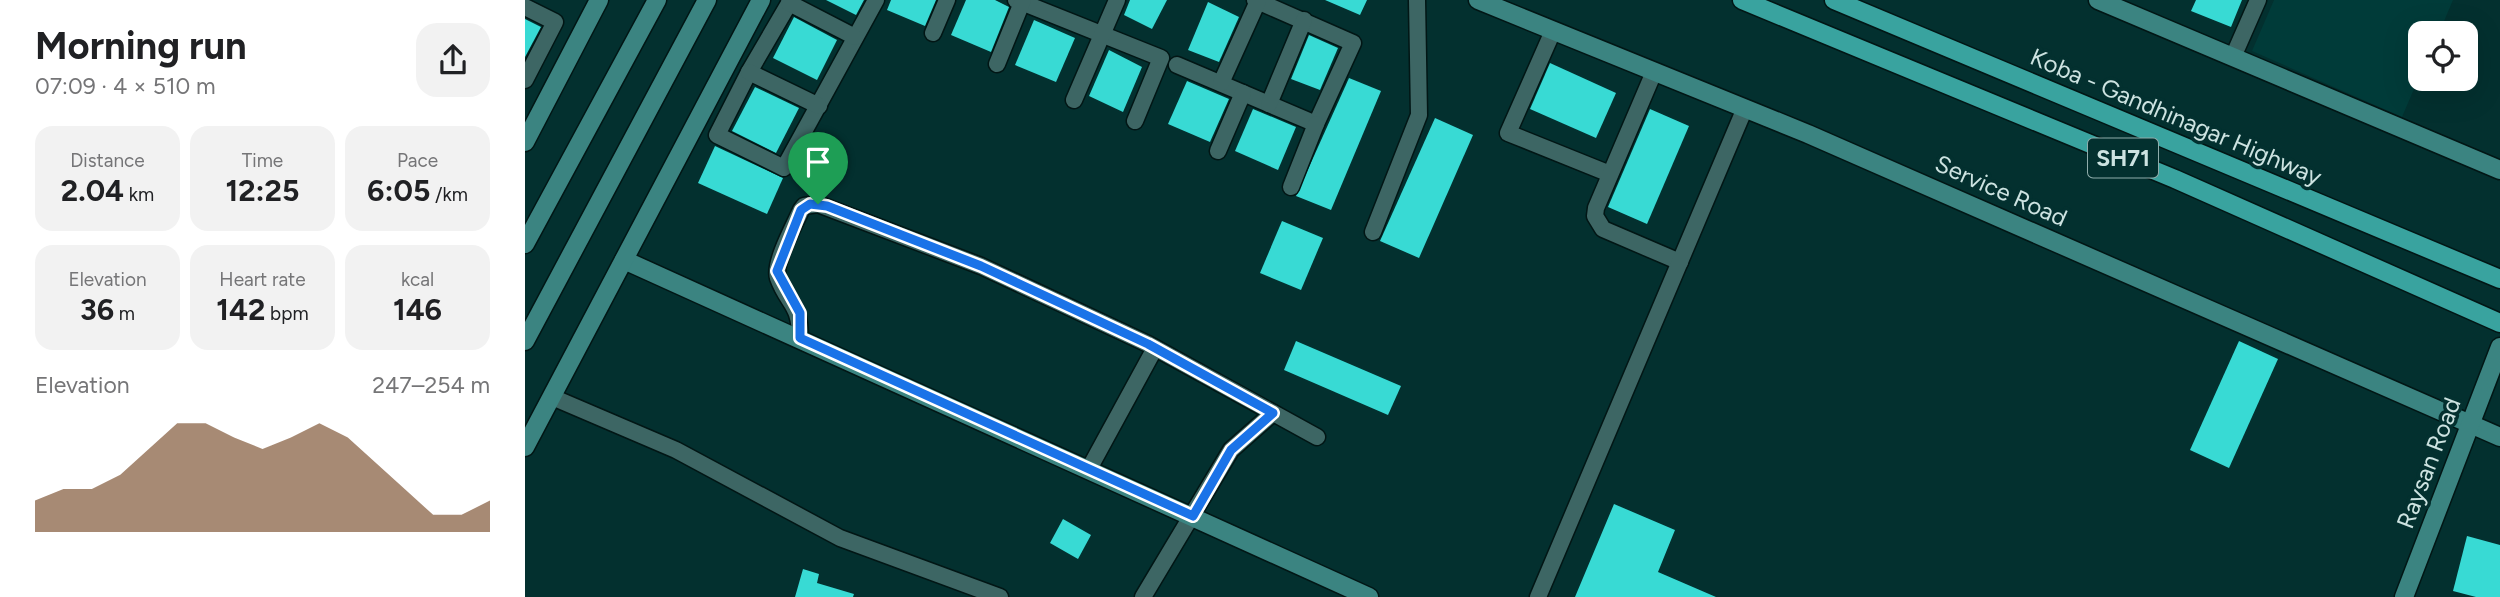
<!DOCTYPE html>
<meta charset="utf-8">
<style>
:root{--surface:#fff;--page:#f2f2f2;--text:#202124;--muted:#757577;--accent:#83593a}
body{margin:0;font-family:Figtree,sans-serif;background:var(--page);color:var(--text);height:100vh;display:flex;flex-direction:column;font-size:26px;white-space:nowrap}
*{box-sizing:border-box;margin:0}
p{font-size:23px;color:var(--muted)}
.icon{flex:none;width:38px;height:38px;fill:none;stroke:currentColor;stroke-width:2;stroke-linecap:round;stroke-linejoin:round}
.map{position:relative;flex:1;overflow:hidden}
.sheet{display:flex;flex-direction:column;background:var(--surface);width:525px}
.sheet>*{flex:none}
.controls{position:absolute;left:1883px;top:21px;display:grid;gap:14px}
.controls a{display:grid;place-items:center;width:70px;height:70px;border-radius:14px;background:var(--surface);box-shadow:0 7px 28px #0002;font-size:35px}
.pin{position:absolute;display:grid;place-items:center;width:60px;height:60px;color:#fff;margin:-72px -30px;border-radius:50% 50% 50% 0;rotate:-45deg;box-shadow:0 0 7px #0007}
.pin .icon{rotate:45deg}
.round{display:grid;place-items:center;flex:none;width:74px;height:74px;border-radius:21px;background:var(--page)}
.summary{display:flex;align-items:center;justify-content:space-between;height:119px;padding:0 35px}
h1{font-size:38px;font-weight:700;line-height:52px}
.figures{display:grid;grid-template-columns:repeat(3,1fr);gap:10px;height:119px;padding:7px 35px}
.figures div{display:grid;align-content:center;border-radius:18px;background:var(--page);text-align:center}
.figures b{font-size:30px;font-weight:700}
.figures small{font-size:19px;font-weight:400}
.figures p{font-size:19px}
.chart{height:196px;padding:14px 35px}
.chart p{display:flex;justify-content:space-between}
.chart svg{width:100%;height:126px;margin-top:7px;fill:var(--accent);opacity:.7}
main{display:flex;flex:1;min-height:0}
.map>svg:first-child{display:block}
.built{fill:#003b39}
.building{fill:#38dad4}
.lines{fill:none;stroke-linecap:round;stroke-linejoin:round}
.street-casing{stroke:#021615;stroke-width:19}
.secondary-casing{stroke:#021615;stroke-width:21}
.primary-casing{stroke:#021615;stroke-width:21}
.street{stroke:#3d6664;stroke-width:16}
.secondary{stroke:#3b8481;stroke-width:18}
.primary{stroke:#39a39f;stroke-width:18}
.route-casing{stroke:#fff;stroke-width:14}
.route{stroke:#1a73e8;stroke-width:9}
.labels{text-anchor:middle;stroke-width:7;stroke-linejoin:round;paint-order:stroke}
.shield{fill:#03302f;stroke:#90adac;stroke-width:2}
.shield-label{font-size:23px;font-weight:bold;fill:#cde3e1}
.street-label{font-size:24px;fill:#cde3e1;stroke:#03302f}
</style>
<main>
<section class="sheet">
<div class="summary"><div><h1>Morning run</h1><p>07:09 · 4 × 510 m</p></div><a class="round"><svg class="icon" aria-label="share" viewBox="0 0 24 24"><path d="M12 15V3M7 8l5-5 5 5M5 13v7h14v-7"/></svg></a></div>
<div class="figures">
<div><p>Distance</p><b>2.04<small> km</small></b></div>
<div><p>Time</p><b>12:25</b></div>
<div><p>Pace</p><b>6:05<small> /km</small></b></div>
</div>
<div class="figures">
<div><p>Elevation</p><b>36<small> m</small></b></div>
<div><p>Heart rate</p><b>142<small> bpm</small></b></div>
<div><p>kcal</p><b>146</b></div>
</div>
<div class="chart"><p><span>Elevation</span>247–254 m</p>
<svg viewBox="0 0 160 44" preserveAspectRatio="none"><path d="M0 44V33L10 29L20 29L30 24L40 15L50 6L60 6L70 11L80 15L90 11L100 6L110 11L120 20L130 29L140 38L150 38L160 33V44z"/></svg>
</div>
</section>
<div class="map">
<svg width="1975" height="597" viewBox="0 0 1975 597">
<rect width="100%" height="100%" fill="#03302f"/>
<!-- built -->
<polygon class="built" points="1749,0 1928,0 1914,33 1895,33 1895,75 1877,117 1727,51"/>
<!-- building -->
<g class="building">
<polygon points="301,0 339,0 331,15"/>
<polygon points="366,0 411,0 400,26 362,10"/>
<polygon points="441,0 470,0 484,7 466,52 426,35"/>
<polygon points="605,0 642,0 627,29 599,15"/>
<polygon points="800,0 842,0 835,15"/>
<polygon points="1671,0 1717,0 1706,27 1666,11"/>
<polygon points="683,2 714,17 694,62 663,50"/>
<polygon points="269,17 312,40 292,80 248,58"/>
<polygon points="0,19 16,27 0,57"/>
<polygon points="509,20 550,38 531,82 490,65"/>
<polygon points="784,35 813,48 795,90 766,79"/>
<polygon points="584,50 617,67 598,112 564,96"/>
<polygon points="1025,63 1091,93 1071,138 1005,109"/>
<polygon points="824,78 856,91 806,210 771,196"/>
<polygon points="662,81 704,99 685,142 643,124"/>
<polygon points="230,87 274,108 251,153 207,131"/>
<polygon points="728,109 771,127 753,170 710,151"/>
<polygon points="1125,109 1164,126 1122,224 1083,207"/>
<polygon points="910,118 948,135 894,258 855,241"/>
<polygon points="190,146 258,178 242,214 173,183"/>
<polygon points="757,221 798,238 776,290 735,273"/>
<polygon points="771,341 876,386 863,415 759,370"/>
<polygon points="1714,341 1753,359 1704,468 1665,450"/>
<polygon points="1089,504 1150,530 1133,572 1191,597 1050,597"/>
<polygon points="538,519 566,535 553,559 525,543"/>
<polygon points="1942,536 1975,545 1975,597 1951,597 1928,591"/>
<polygon points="278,569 294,574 292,583 329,594 328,597 270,597"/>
</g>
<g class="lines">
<defs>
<g id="street">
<polyline points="266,0 224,72 192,135 259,168 351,0"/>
<polyline points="491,0 636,58 610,121"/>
<polyline points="264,3 330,37"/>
<polyline points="0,7 30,22 0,80"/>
<polyline points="1028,31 983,133 1085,174"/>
<polyline points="408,33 422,0"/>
<polyline points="1708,57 1733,0"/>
<polyline points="472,64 498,0"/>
<polyline points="652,65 791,124 828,43 730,0"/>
<polyline points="224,72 294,106"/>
<polyline points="1129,72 1071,208 1070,216 1078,229 1155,262"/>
<polyline points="696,83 733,1"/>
<polyline points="549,100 592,0"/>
<polyline points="744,104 779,20"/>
<polyline points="693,151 718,93"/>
<polyline points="766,187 791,124"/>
<polyline points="848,232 894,115 892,0"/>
<path d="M275 338C275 303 263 305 253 278 248 263 270 224 276 210L279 206 293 204 456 266 623 344 792 437"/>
<polyline points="27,397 151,450 315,538 475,597"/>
<polyline points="564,469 630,348"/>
<polyline points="618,597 706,450 748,413"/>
<polyline points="1013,597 1220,108"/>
</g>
<g id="secondary">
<polyline points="953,0 1283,134 1975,437"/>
<polyline points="1573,0 1975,170"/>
<polyline points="0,142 74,0"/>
<polyline points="0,244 132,0"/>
<polyline points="99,260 844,597"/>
<polyline points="0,341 182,0"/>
<polyline points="0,447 236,0"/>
<polyline points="1879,597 1975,347"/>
</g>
<g id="primary">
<polyline points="1217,0 1650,179 1975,323"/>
<polyline points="1309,0 1975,279"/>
</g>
</defs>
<!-- street casing -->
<use href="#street" class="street-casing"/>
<!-- secondary casing -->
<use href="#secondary" class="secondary-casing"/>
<!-- primary casing -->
<use href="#primary" class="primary-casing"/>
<!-- street -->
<use href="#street" class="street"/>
<!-- secondary -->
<use href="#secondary" class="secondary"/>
<!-- primary -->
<use href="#primary" class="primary"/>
</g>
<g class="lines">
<defs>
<polygon id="route" points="285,204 302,206 456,266 623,344 748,413 706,450 668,516 275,338 275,313 252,271 276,210"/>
</defs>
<!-- route casing -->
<use href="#route" class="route-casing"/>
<!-- route -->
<use href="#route" class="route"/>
</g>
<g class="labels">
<!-- shield labels -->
<rect class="shield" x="1563" y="138.5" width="70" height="39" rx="5"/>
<g class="shield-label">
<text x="1598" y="166">SH71</text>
</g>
<!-- street labels -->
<g class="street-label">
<text transform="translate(1651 117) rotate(23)" y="8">Koba - Gandhinagar Highway</text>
<text transform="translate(1476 191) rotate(24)" y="8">Service Road</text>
<text transform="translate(1904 463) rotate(-69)" y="8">Raysan Road</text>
</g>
</g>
</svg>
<div class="controls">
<a><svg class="icon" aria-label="locate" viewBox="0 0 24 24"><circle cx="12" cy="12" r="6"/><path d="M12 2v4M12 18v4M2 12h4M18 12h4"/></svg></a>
</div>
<div class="pin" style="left:293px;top:204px;background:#1e9e55"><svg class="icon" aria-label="arrive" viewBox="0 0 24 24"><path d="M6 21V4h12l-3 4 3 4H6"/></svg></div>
</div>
</main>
